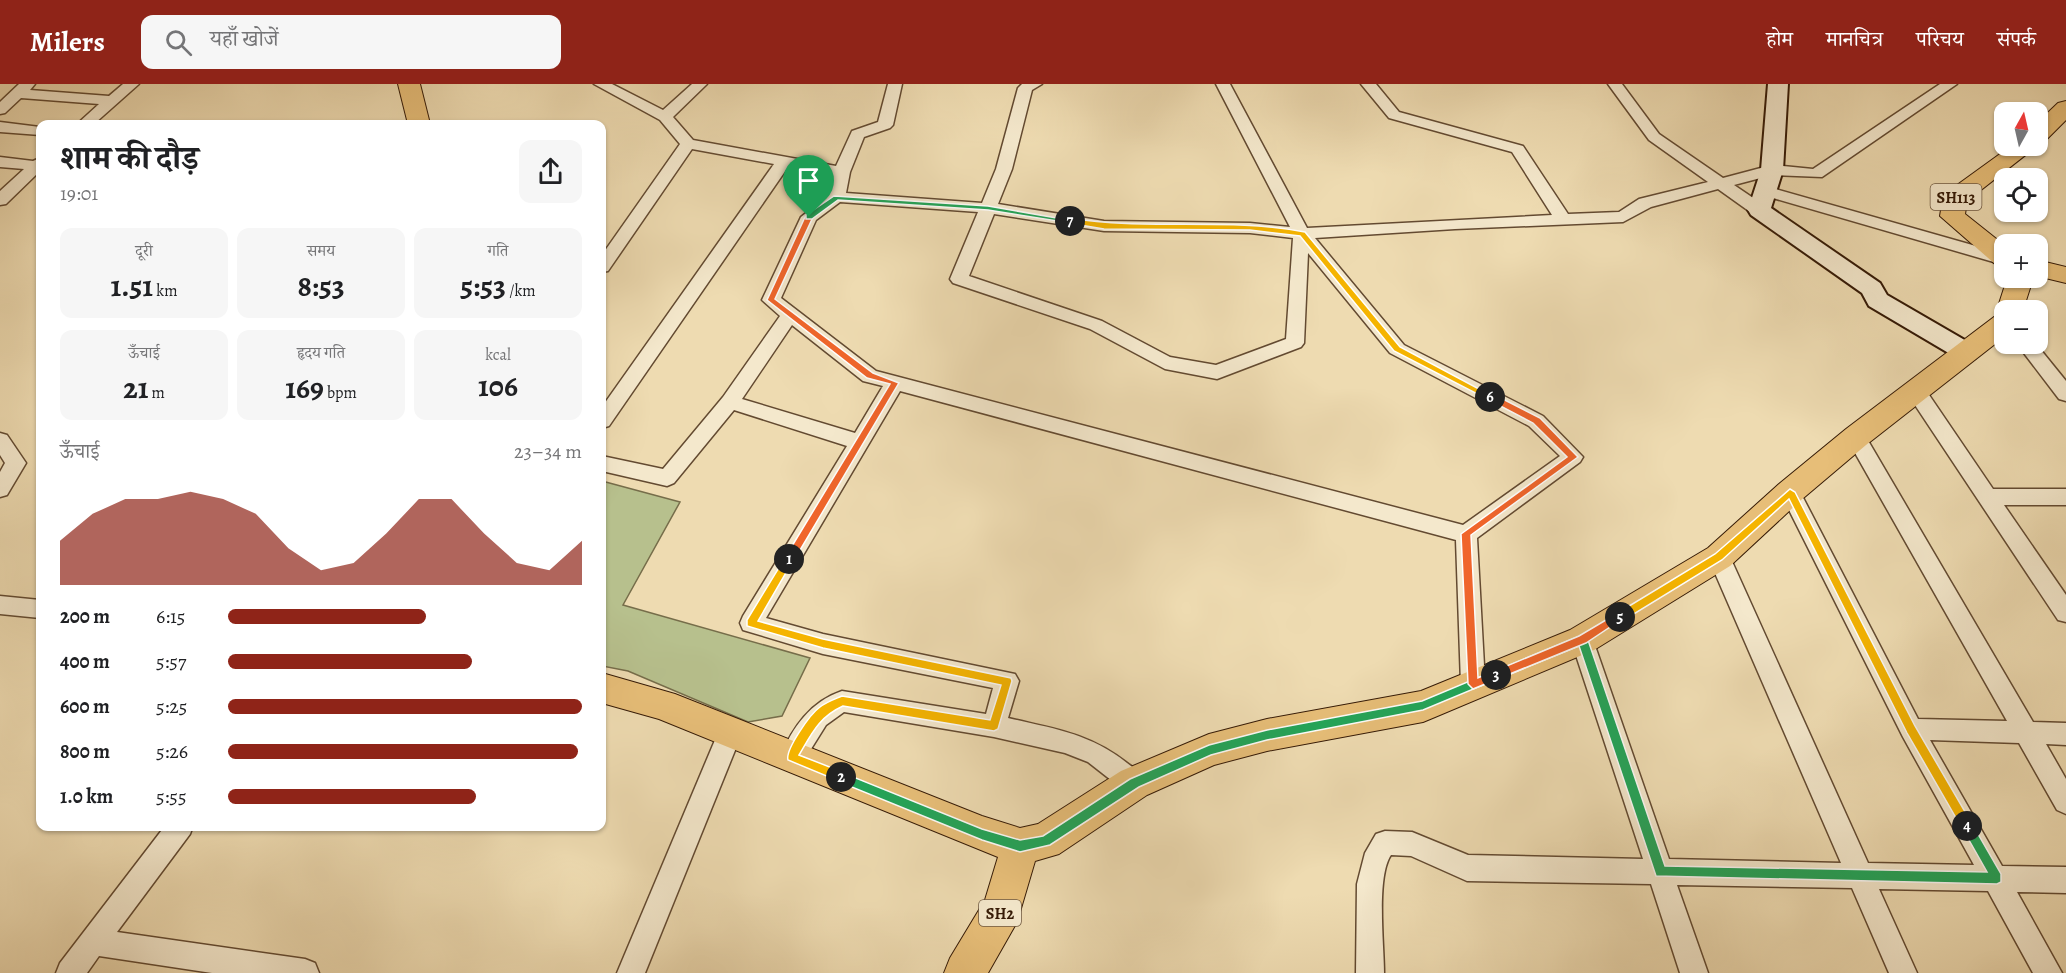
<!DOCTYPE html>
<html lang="hi">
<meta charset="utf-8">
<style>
:root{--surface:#fff;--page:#f6f6f6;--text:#202124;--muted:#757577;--accent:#8f2418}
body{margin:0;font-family:Alegreya,"Noto Serif Devanagari",serif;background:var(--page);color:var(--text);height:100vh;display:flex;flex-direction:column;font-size:22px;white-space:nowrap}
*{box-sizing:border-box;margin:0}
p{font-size:20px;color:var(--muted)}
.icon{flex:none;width:33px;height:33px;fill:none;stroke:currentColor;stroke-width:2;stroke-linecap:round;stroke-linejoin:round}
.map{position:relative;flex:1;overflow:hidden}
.side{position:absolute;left:36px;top:36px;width:570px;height:711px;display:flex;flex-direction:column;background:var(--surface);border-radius:12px;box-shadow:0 2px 4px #0004}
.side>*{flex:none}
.needle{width:39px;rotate:8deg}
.tools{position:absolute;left:1994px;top:18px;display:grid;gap:12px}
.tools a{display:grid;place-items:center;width:54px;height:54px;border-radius:12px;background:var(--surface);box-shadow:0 2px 4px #0004;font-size:30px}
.pin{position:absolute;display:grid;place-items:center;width:51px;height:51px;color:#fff;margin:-62px -26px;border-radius:50% 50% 50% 0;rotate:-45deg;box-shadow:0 0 6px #0007}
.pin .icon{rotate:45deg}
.km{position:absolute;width:30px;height:30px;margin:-15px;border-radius:50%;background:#222;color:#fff;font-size:16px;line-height:30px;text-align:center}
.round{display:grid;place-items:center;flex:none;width:63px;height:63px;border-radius:12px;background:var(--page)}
.head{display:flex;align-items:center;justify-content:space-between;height:102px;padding:0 24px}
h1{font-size:33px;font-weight:700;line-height:45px}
.stats{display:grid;grid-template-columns:repeat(3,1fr);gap:9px;height:102px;padding:6px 24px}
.stats div{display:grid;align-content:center;border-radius:12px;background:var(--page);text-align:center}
.stats b{font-size:30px;font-weight:700}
.stats small{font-size:16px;font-weight:400}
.stats p{font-size:16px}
.chart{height:168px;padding:12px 24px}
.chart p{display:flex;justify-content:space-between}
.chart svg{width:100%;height:108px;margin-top:6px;fill:var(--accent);opacity:.7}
ul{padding:0 24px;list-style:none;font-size:20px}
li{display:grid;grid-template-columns:96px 72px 1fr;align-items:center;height:45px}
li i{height:15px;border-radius:8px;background:var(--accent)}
header{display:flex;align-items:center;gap:36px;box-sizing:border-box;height:84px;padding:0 30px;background:var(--accent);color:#fff}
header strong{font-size:28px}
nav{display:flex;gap:33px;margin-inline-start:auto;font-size:21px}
.search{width:420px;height:54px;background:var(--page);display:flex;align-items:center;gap:15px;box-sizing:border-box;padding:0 21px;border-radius:12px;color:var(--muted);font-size:22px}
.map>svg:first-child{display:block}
.green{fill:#b7c08d;stroke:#766d4a;stroke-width:1.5}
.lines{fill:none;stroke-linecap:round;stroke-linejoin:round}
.street-casing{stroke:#634a31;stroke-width:3}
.secondary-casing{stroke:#351a06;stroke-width:4}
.primary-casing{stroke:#351a06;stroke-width:2}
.street{fill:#f4e8cc;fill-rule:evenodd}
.secondary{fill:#f4e8cc;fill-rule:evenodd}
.primary{fill:#e7be78;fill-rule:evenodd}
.split-1{fill:#f0652b;stroke:#fff;stroke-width:1.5}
.split-2{fill:#f5b400;stroke:#fff;stroke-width:1.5}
.split-3{fill:#22a559;stroke:#fff;stroke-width:1.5}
.split-4{fill:#22a559;stroke:#fff;stroke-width:1.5}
.split-5{fill:#f5b400;stroke:#fff;stroke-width:1.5}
.split-6{fill:#f0652b;stroke:#fff;stroke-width:1.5}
.split-7{fill:#f5b400;stroke:#fff;stroke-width:1.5}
.split-8{fill:#22a559;stroke:#fff;stroke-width:1.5}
.labels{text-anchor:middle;stroke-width:4.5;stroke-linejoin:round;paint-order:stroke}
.shield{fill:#f4e8cc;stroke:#6e5841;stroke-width:1.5}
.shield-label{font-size:16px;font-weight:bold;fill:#351a06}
</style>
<header>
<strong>Milers</strong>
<div class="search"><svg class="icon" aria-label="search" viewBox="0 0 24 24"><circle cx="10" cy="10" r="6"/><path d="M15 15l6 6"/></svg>यहाँ खोजें</div>
<nav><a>होम</a><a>मानचित्र</a><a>परिचय</a><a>संपर्क</a></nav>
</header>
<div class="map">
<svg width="2066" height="889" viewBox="0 0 2066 889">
<rect width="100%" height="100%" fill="#eedbb1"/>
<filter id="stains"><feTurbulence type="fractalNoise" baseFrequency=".00333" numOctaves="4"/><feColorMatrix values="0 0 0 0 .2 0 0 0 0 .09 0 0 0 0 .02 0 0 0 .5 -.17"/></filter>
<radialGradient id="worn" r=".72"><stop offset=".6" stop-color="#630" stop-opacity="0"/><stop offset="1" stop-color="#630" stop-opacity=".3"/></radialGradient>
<!-- green -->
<polygon class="green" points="602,397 680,418 623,521 810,574 782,632 748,638 628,587 602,582"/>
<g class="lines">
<defs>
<g id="street">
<polygon points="19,0 35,0 30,6 109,12 123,0 139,0 94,40 77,40 99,20 21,14 5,29 0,30 0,18"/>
<path d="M594 0H612L663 26 692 0H707L673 33 693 56 836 82 852 47 878 38 888 0H902L893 41 890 44 864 53 850 88 846 109 982 119 996 85 1018 4 1022 0H1042L1032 6 1012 85 998 120 1104 137 1250 139 1290 143 1216 0H1230L1307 144 1552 131 1512 68 1389 34 1361 0H1376L1399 28 1523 62 1568 130 1619 128 1639 115 1708 98 1649 56 1608 0H1622L1659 50 1723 94 1772 81 1813 85 1940 0H1957L1822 93 1772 91 1734 101 1765 122 1767 126 1765 130H1753L1718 105 1651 123 1623 138 1455 145 1315 154 1404 261 1543 332 1583 373 1580 378 1477 454 1485 600 1481 607 1473 610 1465 607 1461 600 1456 456 900 307 766 534 823 550 1015 590 1019 597 1008 634C1054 645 1089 649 1127 679 1135 685 1142 689 1146 699L1143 707 1134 710 1125 707 1088 678 1065 669 994 653 844 628 826 641 801 681 792 684 783 681 780 673C793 643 810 618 842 607L986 630 993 604 823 570 743 546 740 539 743 532 847 362 734 326 674 399 667 402 602 387V372L663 385 723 313 780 232 762 216 801 133 829 111 833 91 788 83 609 342 602 344V323L774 80 692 65 608 187 602 188V171L680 60 660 36ZM840 118 978 128 950 195 953 199 1090 245 1165 285 1217 295 1301 263 1304 259 1308 169 1390 269 1529 342 1560 372 1463 441 876 287 781 214 816 136ZM994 130 1104 147 1250 149 1293 154 1286 255 1216 281 1170 273 1102 237 969 192ZM792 241 863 297 883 302 855 349 742 315Z"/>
<polygon points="0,38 40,43 40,51 0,48"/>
<polygon points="0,73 33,77 40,74 40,87 6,120 0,121 0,107 24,85 0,83"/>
<polygon points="1765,102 2004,170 2004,181 1759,110 1757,107 1759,104"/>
<polygon points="2017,260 2036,260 2066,297 2066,317 2059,315"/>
<polygon points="1916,300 1923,302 1993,405 2066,405 2066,421 2004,421 2066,511 2066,538 2058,536 1909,312 1906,307 1909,302"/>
<path d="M1856 346 1863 348 2033 638 2066 639V661L2046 660 2066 695V730L2057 726 2019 659 1930 656 2002 782 2066 783V809L2017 808 2062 889H2033L1988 807 1879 805 1917 889H1889L1852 804 1677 801 1708 889H1680L1651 800 1467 797 1411 772 1391 771C1376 793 1384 861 1384 889H1356L1357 800 1365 769 1376 750 1385 747 1412 748 1468 771 1643 775 1571 556 1574 549 1582 546 1590 549 1593 556 1669 775 1841 779 1708 473 1711 467 1719 464 1727 467 1730 473 1868 779 1974 781 1903 653 1780 408 1783 402 1790 400 1797 402 1918 635 2007 637 1846 353 1849 348Z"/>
<polygon points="0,349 7,351 26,379 7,411 0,413 0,388 5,379 0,371"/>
<polygon points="0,512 40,516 40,534 0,530"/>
<polygon points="730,638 738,641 742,649 645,889 617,889 718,649 722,641"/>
<polygon points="165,742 193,742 190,750 117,848 305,875 315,879 319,889 212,889 99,872 87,889 56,889 60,879"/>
</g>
<polygon id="secondary" points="1768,0 1788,0 1783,86 1771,124 1880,199 1887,211 1975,262 1979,268 1975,274 1966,277 1957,274 1869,222 1862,209 1751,131 1748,126 1761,86"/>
<g id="primary">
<polygon points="398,0 420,0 430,40 408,40"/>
<polygon points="2066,17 2066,36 2045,57 2037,59 2037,39 2058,19"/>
<polygon points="2011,62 2037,62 1967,117 1965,130 2004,161 2004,182 1995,180 1940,132 1943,114 1946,109"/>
<polygon points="2037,176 2066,183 2066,199 2037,192"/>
<polygon points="2004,191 2004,194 2028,194 2031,201 2023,226 2004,226 2004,253 1866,361 1801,416 1730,482 1594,566 1435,633 1423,638 1267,667 1214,681 1147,711 1059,770 1035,777 1017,838 988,889 944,889 950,874 985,816 998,773 659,635 602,619 602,589 675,610 982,732 1020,744 1038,740 1121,687 1209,650 1267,635 1421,607 1570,546 1708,464 1779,400 1846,345 1994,233 2000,231 1997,226 2005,201 2002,194"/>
</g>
</defs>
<!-- street casing -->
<use href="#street" class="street-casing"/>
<!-- secondary casing -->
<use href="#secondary" class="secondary-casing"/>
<!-- primary casing -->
<use href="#primary" class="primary-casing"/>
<!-- street -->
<use href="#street" class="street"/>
<!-- secondary -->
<use href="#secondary" class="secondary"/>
<!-- primary -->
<use href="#primary" class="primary"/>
</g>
<!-- split-1 -->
<polygon class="split-1" points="809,131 813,133 775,215 873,289 899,299 793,478 789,479 784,475 786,472 890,300 867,294 767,216 805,133"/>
<!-- split-2 -->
<path class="split-2" d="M789 471 794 475 758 537 823 555 1011 594 1012 597 998 645 994 647 843 622C819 633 812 649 799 671L845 689V697L841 698 788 676C785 666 810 630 820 623 826 618 835 615 842 612L990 636 1001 601 823 564 747 542V536L786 472Z"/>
<!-- split-3 -->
<polygon class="split-3" points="1496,586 1502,591 1500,594 1423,626 1267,656 1211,671 1139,703 1050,761 1020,768 982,756 837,697 835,693 841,688 982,745 1020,756 1043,752 1130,695 1209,661 1267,646 1422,617"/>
<!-- split-4 -->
<polygon class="split-4" points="1582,551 1588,556 1665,782 1987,788 1961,742 1967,737 1971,738 2001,790 2001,798 1997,800 1656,792 1579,562 1496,596 1491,591 1493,588"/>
<!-- split-5 -->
<polygon class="split-5" points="1790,405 1795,408 1915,642 1971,738 1971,746 1963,746 1907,649 1789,415 1722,476 1624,536 1616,536 1616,530 1715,470"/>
<!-- split-6 -->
<polygon class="split-6" points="1487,310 1493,310 1540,334 1578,373 1471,451 1478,594 1579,552 1616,530 1620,529 1625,533 1586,559 1473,605 1468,600 1461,450 1567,373 1533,339 1487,315"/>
<!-- split-7 -->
<path class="split-7" d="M1070 134C1148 147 1228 133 1305 148L1400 263 1494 313 1487 315 1394 267 1300 152 1250 146 1104 145 1068 139V135Z"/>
<!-- split-8 -->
<polygon class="split-8" points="834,112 988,122 1074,137 1070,139 988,126 838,116 812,135 806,135 806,131"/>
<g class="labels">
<!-- shield labels -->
<g class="shield">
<rect x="1930.5" y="100" width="51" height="26" rx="4.5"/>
<rect x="979" y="816" width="42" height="26" rx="4.5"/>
</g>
<g class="shield-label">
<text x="1956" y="119">SH113</text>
<text x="1000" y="835">SH2</text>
</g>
</g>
<rect width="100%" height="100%" filter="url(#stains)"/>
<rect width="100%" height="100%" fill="url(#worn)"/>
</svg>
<div class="tools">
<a><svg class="needle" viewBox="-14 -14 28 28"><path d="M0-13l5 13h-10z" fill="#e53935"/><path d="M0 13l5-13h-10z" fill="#757577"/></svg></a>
<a><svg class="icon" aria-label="locate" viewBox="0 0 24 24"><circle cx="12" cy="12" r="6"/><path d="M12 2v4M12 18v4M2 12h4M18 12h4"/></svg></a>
<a>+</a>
<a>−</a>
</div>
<div class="pin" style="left:809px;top:133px;background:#1e9e55"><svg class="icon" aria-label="arrive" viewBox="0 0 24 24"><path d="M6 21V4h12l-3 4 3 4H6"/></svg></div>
<b class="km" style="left:789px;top:475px">1</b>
<b class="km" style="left:841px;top:693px">2</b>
<b class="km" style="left:1496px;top:591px">3</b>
<b class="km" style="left:1967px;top:742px">4</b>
<b class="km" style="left:1620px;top:533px">5</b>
<b class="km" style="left:1490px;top:313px">6</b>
<b class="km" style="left:1070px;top:137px">7</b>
<section class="side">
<div class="head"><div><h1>शाम की दौड़</h1><p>19:01</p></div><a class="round"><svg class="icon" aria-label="share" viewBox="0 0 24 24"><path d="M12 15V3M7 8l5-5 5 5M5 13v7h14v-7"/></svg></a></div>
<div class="stats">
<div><p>दूरी</p><b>1.51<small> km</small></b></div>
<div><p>समय</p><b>8:53</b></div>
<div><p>गति</p><b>5:53<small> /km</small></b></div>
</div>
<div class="stats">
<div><p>ऊँचाई</p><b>21<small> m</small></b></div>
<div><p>हृदय गति</p><b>169<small> bpm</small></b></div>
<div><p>kcal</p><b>106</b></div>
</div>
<div class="chart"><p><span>ऊँचाई</span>23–34 m</p>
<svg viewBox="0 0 160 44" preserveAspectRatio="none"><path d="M0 44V26L10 15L20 9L30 9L40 6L50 9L60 15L70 29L80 38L90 35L100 23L110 9L120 9L130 23L140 35L150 38L160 26V44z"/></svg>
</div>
<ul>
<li><b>200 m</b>6:15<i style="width:56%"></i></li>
<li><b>400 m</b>5:57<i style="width:69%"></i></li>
<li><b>600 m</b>5:25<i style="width:100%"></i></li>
<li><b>800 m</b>5:26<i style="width:99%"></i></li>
<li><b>1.0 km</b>5:55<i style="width:70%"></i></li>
</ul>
</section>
</div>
